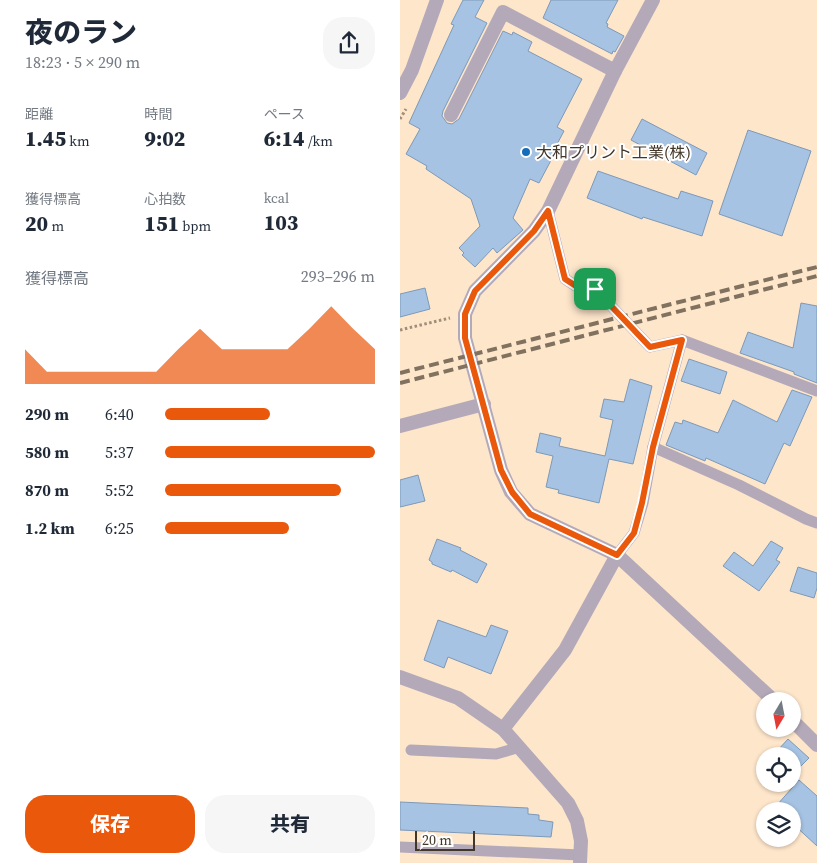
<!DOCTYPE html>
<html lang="ja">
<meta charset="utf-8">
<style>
:root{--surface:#fff;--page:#f6f6f7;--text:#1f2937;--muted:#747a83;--accent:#ea580c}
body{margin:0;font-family:"Source Serif 4","Noto Sans JP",serif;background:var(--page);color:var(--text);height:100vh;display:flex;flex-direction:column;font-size:19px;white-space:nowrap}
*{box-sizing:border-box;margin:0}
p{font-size:16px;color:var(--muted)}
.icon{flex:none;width:28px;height:28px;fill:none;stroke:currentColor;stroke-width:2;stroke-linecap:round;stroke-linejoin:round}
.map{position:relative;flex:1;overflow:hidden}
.details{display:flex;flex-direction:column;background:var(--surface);width:400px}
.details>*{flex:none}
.needle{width:32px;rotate:190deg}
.buttons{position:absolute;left:356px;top:692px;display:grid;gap:10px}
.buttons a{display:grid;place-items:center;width:45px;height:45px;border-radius:50%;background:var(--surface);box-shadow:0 1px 4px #0004;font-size:25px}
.scale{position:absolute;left:15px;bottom:12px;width:60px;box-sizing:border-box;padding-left:5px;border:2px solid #423629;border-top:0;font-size:14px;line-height:18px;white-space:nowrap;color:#423629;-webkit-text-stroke:4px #fff;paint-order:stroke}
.pin{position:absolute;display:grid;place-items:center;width:42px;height:42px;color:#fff;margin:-21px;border-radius:10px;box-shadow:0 2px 8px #0006}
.round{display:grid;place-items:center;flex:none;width:52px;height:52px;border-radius:20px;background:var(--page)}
.head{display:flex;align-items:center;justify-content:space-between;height:85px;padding:0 25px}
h1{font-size:28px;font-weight:800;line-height:38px}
.metrics{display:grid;grid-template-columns:repeat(3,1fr);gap:8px;height:85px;padding:5px 25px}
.metrics div{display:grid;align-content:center}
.metrics b{font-size:21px;font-weight:800}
.metrics small{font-size:14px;font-weight:400}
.metrics p{font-size:14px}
.chart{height:140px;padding:10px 25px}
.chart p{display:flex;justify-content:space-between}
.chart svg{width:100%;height:90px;margin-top:5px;fill:var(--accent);opacity:.7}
.button{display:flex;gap:10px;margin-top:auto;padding:10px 25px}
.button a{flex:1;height:58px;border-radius:20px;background:var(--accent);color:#fff;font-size:20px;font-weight:800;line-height:58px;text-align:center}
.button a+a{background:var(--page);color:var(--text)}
ul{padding:0 25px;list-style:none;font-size:16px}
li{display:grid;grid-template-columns:80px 60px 1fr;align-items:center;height:38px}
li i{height:12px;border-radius:6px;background:var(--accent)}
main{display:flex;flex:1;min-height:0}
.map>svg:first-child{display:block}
.building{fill:#a6c3e3;stroke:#7d99b8}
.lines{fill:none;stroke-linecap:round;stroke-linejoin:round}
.path{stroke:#a08e7a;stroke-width:3;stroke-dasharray:2.5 2.5;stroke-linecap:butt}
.service{stroke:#b3a9b9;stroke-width:11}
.minor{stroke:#b3a9b9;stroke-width:14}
.rail{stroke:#81715f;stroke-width:4;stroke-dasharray:10 5;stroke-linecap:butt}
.route-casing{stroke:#fff;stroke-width:10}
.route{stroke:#ea580c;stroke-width:6}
.poi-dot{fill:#156cb9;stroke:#fff;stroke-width:2}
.labels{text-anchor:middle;stroke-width:4;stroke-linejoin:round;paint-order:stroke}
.poi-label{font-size:16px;fill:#423629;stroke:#fff;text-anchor:start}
</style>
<main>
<section class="details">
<div class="head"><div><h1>夜のラン</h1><p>18:23 · 5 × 290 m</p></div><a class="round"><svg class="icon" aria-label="share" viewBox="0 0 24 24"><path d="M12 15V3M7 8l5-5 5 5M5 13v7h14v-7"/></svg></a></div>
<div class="metrics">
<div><p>距離</p><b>1.45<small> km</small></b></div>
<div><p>時間</p><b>9:02</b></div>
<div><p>ペース</p><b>6:14<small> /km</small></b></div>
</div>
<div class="metrics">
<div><p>獲得標高</p><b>20<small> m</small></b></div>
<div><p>心拍数</p><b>151<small> bpm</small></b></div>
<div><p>kcal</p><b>103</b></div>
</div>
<div class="chart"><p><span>獲得標高</span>293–296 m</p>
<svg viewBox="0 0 160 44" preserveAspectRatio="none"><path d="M0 44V27L10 38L20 38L30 38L40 38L50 38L60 38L70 27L80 17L90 27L100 27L110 27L120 27L130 17L140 6L150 17L160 27V44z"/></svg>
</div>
<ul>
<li><b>290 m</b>6:40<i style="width:50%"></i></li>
<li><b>580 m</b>5:37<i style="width:100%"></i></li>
<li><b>870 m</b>5:52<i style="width:84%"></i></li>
<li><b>1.2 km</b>6:25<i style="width:59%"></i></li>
</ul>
<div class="button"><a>保存</a><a>共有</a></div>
</section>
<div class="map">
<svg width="417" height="863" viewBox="0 0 417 863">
<rect width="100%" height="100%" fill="#fee6cb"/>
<!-- building -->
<g class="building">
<polygon points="63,0 84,0 75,17 87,23 43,111 42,116 47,123 52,124 59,119 103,31 112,35 113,32 132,42 128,51 182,79 157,127 164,131 155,148 157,149 139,183 130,179 113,218 123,230 97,253 93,248 75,267 62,255 64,253 59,248 80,226 71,199 26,169 27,166 6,154 20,129 9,123 54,25 51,24"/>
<polygon points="151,0 218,0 206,23 208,24 207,27 224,36 215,52 213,51 212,54 143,18"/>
<polygon points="242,119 307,153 296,175 231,140"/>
<polygon points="348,130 411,151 382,236 319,214"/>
<polygon points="198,171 278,199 281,191 313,201 302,236 243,217 242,219 187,198"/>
<polygon points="25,288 30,309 0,317 0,294"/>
<polygon points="401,303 417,306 417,383 394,374 394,372 340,353 348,332 393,348"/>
<polygon points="289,359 327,372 320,394 281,381"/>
<polygon points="230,379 252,386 233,464 209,459 199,503 158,493 159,490 146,487 153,456 136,452 140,433 161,438 159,446 205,456 213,420 200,417 204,399 224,402"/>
<polygon points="392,390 412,397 390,446 384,443 365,484 306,458 305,461 266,445 275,422 282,424 283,420 318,433 333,400 377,422"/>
<polygon points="18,475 25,501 0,507 0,480"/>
<polygon points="37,539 61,548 60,550 87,564 77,583 52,570 51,572 32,564 32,562 29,560"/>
<polygon points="371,541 383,548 376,560 380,562 359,591 323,566 334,552 353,566"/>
<polygon points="398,567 417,573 417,588 414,598 390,591"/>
<polygon points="38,620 86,637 91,625 108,631 91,674 48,657 44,668 24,660"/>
<polygon points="388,739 409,758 398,769 392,764 392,756 384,756 378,750"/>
<polygon points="399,780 417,796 417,846 392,823 392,811 384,811 377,805"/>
<polygon points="0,802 128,808 128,814 139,815 139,820 153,822 151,837 0,830"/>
</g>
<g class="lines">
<!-- path -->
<g class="path">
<polyline points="0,119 6,109"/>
<polyline points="0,330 50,318"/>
</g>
<!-- service -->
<g class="service">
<polyline points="148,211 165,279 179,288 195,289 250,347 282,340 417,391"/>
<polyline points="253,447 339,485 406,519 417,523"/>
<polyline points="217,555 234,533 243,503 253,447 282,340"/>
<polyline points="11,750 96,754 120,747"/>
<polyline points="0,847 180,855"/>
</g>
<!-- minor -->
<g class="minor">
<polyline points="253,0 215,71 148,211 134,231 75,291 65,314 65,338 101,470 111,492 130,514 217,555 374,701"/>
<polyline points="0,93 12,70 37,0"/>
<polyline points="51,115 103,12 215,71"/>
<polyline points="0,426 84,404"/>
<polyline points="0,677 58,698 103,729 168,803 177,821 181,841 180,863"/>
<polyline points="392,720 417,745"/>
<polyline points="103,729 165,650 217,555"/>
</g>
<!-- rail -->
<g class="rail">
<polyline points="0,373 417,267"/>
<polyline points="0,383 417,276"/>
</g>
</g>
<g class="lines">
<defs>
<polygon id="route" points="148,211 165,279 179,288 195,289 250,347 282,340 253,447 242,503 234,533 217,555 130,514 112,492 101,470 65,338 65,314 75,291 134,231"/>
</defs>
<!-- route casing -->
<use href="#route" class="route-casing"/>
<!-- route -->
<use href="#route" class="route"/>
</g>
<!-- markers -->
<circle class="poi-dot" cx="126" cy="152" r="5"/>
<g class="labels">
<!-- poi labels -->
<g class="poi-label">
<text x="136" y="158">大和プリント工業(株)</text>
</g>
</g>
</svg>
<div class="buttons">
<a><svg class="needle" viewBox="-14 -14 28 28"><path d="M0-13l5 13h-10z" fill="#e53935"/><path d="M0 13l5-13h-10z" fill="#747a83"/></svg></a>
<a><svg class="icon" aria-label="locate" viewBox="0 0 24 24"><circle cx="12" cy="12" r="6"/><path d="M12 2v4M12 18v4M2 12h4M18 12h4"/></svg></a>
<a><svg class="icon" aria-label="layers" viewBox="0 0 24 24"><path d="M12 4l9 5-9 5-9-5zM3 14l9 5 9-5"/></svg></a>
</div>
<div class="scale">20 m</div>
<div class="pin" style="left:195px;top:289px;background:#1e9e55"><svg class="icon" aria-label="arrive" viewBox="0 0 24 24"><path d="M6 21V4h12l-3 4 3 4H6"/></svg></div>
</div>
</main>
